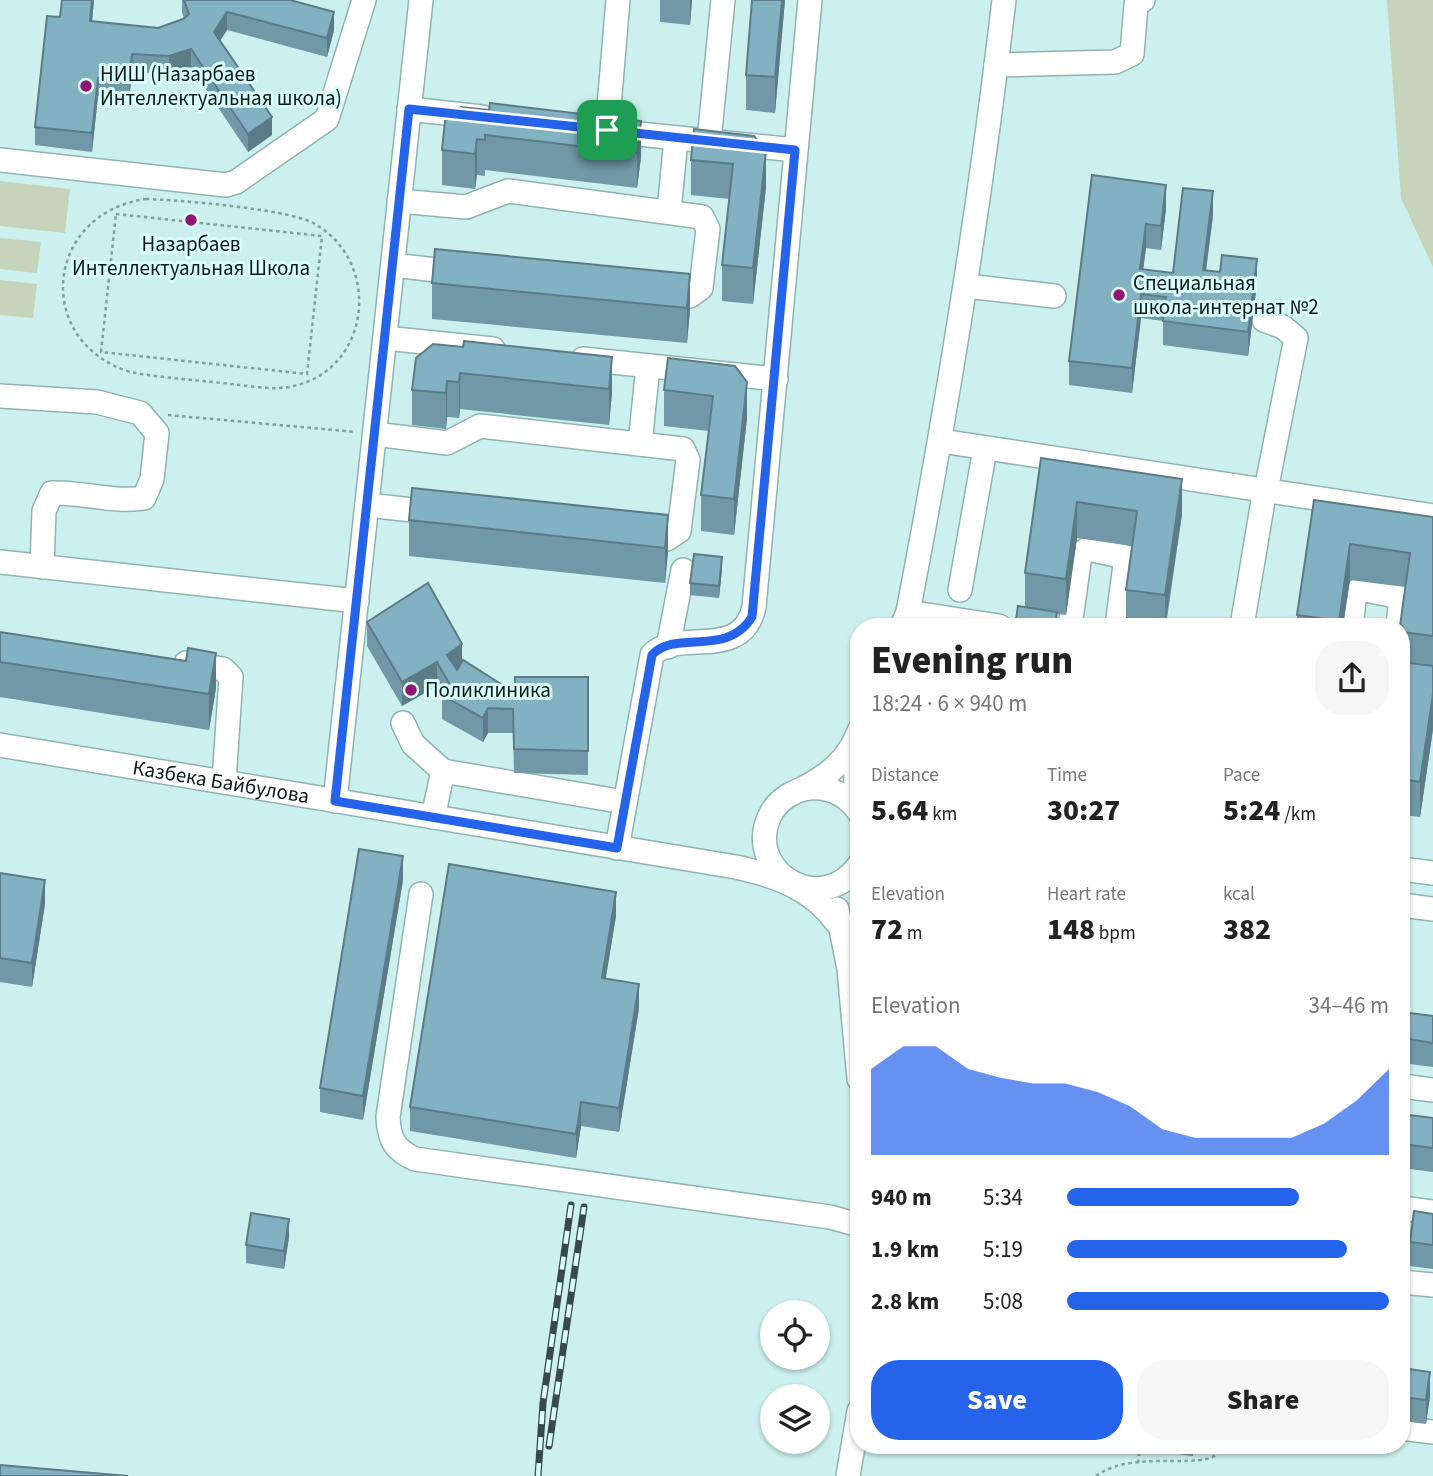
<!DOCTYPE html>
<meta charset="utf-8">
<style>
:root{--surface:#fff;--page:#f6f6f6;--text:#222;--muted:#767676;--accent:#2563eb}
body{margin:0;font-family:"Source Sans 3",sans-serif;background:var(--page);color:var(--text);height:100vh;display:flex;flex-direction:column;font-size:26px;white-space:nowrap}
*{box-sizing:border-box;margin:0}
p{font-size:23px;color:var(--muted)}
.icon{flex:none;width:38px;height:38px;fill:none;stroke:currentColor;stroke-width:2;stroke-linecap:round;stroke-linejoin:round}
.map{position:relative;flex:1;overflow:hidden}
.side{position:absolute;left:850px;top:618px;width:560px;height:836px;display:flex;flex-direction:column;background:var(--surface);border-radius:28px;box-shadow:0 2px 5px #0004}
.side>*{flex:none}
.fabs{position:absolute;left:760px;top:1300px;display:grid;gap:14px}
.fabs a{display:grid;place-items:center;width:70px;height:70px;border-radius:50%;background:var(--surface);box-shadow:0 2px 5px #0004;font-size:35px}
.pin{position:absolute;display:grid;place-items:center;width:60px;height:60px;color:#fff;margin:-30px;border-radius:14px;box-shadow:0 4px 10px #0006}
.round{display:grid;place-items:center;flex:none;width:74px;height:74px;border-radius:28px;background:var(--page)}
.overview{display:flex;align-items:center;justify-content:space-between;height:119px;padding:0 21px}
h1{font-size:38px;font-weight:800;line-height:52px}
.metrics{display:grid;grid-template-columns:repeat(3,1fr);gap:10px;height:119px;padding:7px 21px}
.metrics div{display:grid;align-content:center}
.metrics b{font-size:30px;font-weight:800}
.metrics small{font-size:19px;font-weight:400}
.metrics p{font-size:19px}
.chart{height:196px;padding:14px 21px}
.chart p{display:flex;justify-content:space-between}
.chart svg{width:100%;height:126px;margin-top:7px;fill:var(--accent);opacity:.7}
.primary-button{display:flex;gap:14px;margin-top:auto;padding:14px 21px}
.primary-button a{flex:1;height:80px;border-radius:28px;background:var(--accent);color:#fff;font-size:28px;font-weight:800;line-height:80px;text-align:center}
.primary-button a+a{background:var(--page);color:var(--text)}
ul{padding:0 21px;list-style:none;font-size:23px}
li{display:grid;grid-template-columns:112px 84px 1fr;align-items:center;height:52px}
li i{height:18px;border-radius:9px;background:var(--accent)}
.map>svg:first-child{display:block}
.green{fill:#c5d4bb}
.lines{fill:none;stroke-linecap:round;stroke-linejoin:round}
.minor-casing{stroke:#8fb3b1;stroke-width:26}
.path{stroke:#839f9d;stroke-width:2.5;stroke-dasharray:3.5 3.5;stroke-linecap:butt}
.minor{stroke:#fff;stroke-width:23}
.rail-casing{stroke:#374a49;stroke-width:7}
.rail{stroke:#d8fdfb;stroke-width:4.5;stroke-dasharray:13;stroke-linecap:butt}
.wall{fill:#7098a6}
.shaded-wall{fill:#5b7c87}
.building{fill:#82b1c1;stroke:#5b7c87;stroke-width:2}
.route-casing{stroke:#fff;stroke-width:14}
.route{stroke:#2563eb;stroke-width:9}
.poi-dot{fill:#911673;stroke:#d8fdfb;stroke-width:2.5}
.labels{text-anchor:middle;stroke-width:6;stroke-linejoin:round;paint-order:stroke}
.poi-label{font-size:21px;fill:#0c1a19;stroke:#d8fdfb;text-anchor:start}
.street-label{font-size:21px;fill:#0c1a19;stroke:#d8fdfb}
</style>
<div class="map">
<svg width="1433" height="1476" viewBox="0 0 1433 1476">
<rect width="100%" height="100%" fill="#cbf0ed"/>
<!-- green -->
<g class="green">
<polygon points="1387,0 1433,0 1433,267 1401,198"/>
<polygon points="0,181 70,189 65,233 0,226"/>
<polygon points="0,238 41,242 37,273 0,269"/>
<polygon points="0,280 37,284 33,318 0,315"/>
<polygon points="859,881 859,970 853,907"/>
</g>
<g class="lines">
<defs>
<g id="minor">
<polyline points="996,65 1115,62 1132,54 1136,5 1143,0"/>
<polyline points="409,109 482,117"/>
<polyline points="607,130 618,0"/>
<polyline points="610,131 795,150"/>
<polyline points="709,141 723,0"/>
<polyline points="0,160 226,185 236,182 327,119 364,0"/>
<polyline points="399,201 466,207 508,191 702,217 708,229 701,288 690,296 660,293"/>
<polyline points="669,212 676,138"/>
<polyline points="393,265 463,273"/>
<polyline points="966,286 1054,296"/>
<polyline points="1264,320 1283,327 1296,338 1266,490"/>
<polyline points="385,338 493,349"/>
<polyline points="583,359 776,379"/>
<path d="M0 396 97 402 140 413 157 433 152 479 144 498C113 503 84 492 52 493L44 511 42 567"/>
<polyline points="375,434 447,443 480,426 683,449 688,460 679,531 667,539 638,536"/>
<polyline points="941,441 1433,516"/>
<polyline points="640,444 648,366"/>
<polyline points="367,505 440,513"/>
<polyline points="0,562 357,601"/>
<polyline points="960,590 985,449"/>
<polyline points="908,612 999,626"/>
<path d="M902 626 908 612C947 409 980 206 1004 0"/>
<polyline points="1070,626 1080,555 1087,549 1126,557 1117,626"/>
<polyline points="1242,626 1265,489"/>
<polyline points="1351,626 1355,593 1360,589 1401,597 1398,626"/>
<polyline points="668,647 683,570"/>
<polyline points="186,663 223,669 231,677 224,781"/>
<polyline points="403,723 413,744 443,771"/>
<path id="s1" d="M0 745 736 867C777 876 812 888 838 924"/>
<path d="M802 789C829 775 848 760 859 731"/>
<polyline points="335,801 421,0"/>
<polyline points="855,806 857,743"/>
<path d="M859 812C847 795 830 786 809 788 795 790 781 798 773 810 738 867 819 921 859 865"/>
<polyline points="433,817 443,771 624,802"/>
<path d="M617 848 652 655C677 627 742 663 754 607L810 0"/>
<polyline points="1402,869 1433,873"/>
<path d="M421 894 388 1117C389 1140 395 1150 415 1159L830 1217 859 1225"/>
<polyline points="1402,905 1433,909"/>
<polyline points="837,909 849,969 859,1079"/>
<polyline points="1402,1086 1433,1090"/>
<polyline points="1402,1208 1433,1212"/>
<polyline points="1402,1282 1433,1285"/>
<polyline points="1402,1428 1433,1432"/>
<polyline points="848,1476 859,1411"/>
</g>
</defs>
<!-- minor casing -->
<use href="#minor" class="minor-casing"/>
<!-- path -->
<g class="path">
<path d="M146 199C180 200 287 209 313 223 382 260 372 368 294 386 274 391 251 386 231 384 197 380 163 378 130 372 32 341 45 213 146 199Z"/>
<polygon points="116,214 322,236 307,374 101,352"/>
<polyline points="168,415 356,432"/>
<polyline points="1138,1463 1140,1446"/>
<path d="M1096 1476C1136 1446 1216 1476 1222 1446"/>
</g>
<!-- minor -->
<use href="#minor" class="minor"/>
<defs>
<g id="rail">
<polyline points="549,1446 584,1207"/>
<polyline points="538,1476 543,1403 571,1205"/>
</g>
</defs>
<!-- rail casing -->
<use href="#rail" class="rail-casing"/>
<!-- rail -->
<use href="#rail" class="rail"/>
</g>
<!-- wall -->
<g class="wall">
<polygon points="62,0 94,0 92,22 158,28 184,18 182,12 182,0 290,0 334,30 327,57 227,30 220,41 272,135 248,152 191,67 169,74 132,72 129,100 98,96 92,152 35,145 35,127 60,17"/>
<polygon points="660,0 692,0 690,25 660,22"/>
<polygon points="752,0 785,0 775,113 746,110 746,75"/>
<polygon points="489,110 641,121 641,157 637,188 485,170 485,176 477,175 475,189 442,185 442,150"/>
<polygon points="754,136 766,187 753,304 722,301 722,265 729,199 691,195 691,160"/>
<polygon points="1092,175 1166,209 1161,250 1146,248 1143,269 1173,273 1213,215 1206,270 1257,283 1248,356 1163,345 1163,321 1141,318 1132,393 1069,385 1069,361"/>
<polygon points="690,274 690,309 687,343 432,319 432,283"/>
<polygon points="463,347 612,357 612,392 609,425 460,409 459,418 447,417 446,429 412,425 412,390"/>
<polygon points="668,358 747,418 734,535 701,531 701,495 709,431 664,426 664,390"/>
<polygon points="1041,458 1182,514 1166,626 1117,626 1126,623 1126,590 1132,546 1077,538 1066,615 1057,614 1057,626 1025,607 1025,573"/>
<polygon points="1314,500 1433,517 1433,729 1420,817 1402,815 1402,626 1405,587 1350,580 1343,626 1297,626 1297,615"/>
<polygon points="668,515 668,551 665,583 409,556 409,520"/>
<polygon points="722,569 719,598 690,595 690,583"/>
<polygon points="367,622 462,660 501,696 515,696 588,677 588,775 514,773 513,733 488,733 483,742 442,719 442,694 437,686 402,706 367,646"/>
<polygon points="0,632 216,688 209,730 0,697"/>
<polygon points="0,873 45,904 32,987 0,982"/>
<polygon points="403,880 363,1120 320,1112 320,1088"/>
<polygon points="616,916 605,979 639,1008 619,1132 581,1126 576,1158 410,1131 410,1107"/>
<polygon points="1402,1012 1433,1016 1433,1067 1402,1063"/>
<polygon points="1402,1114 1433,1118 1433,1172 1402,1168"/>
<polygon points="1433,1214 1433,1269 1410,1266 1410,1242"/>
<polygon points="289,1237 284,1269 246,1263 246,1245"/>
<polygon points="1402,1368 1430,1396 1426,1424 1402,1421"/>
<polygon points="1169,1446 1194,1446 1193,1456 1169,1453"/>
</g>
<!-- shaded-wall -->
<g class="shaded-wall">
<polygon points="92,0 94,0 90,40 90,21"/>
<polygon points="690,0 692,0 690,25"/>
<polygon points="782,0 785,0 775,113 775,77"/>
<polygon points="227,12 227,30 214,50 214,32"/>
<polygon points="334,12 334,30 327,57 327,38"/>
<polygon points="191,49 191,67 169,74 169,56"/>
<polygon points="132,54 132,72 129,100 129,82"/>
<polygon points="98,78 98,96 92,152 92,133"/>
<polygon points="272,117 272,135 248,152 248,134"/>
<polygon points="641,121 641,157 637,188 637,153"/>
<polygon points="477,139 477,175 475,189 475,154"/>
<polygon points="766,151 766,187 753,304 753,268"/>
<polygon points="1166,185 1166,209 1161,250 1161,226"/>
<polygon points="1213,191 1213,215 1203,294 1203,270"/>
<polygon points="1146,224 1146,248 1140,293 1140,269"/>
<polygon points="1257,259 1257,283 1248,356 1248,332"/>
<polygon points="690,274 690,309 687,343 687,308"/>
<polygon points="1141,294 1141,318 1132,393 1132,368"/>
<polygon points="612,357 612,392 609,425 609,389"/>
<polygon points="460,373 460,409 459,418 459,382"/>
<polygon points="447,381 447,417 446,429 446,393"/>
<polygon points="747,382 747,418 734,535 734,499"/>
<polygon points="1182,479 1182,514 1165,626 1165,595"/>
<polygon points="1077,502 1077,538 1066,615 1066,579"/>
<polygon points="668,515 668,551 665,583 665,548"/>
<polygon points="1350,544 1350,580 1343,626 1339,626"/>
<polygon points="722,557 722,569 719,598 719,586"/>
<polygon points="462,644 462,668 447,679 447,655"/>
<polygon points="216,653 216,688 209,730 209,694"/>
<polygon points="437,662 437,686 402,706 402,682"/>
<polygon points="501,684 501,708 495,695"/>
<polygon points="1433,694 1433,729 1420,817 1420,782"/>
<polygon points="488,708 488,733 483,742 483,718"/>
<polygon points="403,856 403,880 363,1120 363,1096"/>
<polygon points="45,880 45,904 32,987 32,963"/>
<polygon points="616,892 616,916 602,1002 602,978"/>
<polygon points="639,984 639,1008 619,1132 619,1108"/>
<polygon points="581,1102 581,1126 576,1158 576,1134"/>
<polygon points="289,1219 289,1237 284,1269 284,1251"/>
<polygon points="1430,1372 1430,1396 1426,1424 1426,1400"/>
</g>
<!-- building -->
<g class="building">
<polygon points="62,0 92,0 90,21 158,28 183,19 189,14 184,0 290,0 334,12 327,38 227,12 214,32 272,117 248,134 191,49 169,56 132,54 129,82 98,78 92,133 35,127 47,16 60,17"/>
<polygon points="752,0 782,0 775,77 746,75"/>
<polygon points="490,103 641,121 637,153 485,135 485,140 477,139 475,154 442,150 445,121 461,107 489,110"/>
<polygon points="694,129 754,136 766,151 753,268 722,265 733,164 691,160"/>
<polygon points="1092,175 1166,185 1161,226 1146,224 1140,269 1173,273 1183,188 1213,191 1203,270 1220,272 1222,255 1257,259 1248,332 1163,321 1166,297 1141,294 1132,368 1069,361"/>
<polygon points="435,249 690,274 687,308 432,283"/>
<polygon points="464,341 612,357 609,389 460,373 459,382 447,381 446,393 412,390 416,358 433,344 463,347"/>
<polygon points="668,358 735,366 747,382 734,499 701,495 713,396 664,390"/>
<polygon points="1041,458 1182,479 1165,595 1126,590 1137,511 1077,502 1066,579 1025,573"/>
<polygon points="412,488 668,515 665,548 409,520"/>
<polygon points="1314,500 1433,517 1433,636 1402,632 1402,626 1400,626 1410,553 1350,544 1339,621 1297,615"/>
<polygon points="694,554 722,557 719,586 690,583"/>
<polygon points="428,583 462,644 447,655 457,670 463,660 501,684 495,695 515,696 515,677 588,677 588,751 514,749 513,709 488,708 483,718 442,695 449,683 437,662 402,682 367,622"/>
<polygon points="1018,606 1057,612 1055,626 1015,626"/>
<polygon points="1117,622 1149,626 1117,626"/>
<polygon points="0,632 186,661 188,648 216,653 209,694 0,662"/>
<polygon points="1402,662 1433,666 1433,694 1420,782 1402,779"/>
<polygon points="359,849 403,856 363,1096 320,1088"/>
<polygon points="449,864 616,892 602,978 639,984 619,1108 581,1102 576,1134 410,1107"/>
<polygon points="0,873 45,880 32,963 0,958"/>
<polygon points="1402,1012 1433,1016 1433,1043 1402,1038"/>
<polygon points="1402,1114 1433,1118 1433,1148 1402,1144"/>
<polygon points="1414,1211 1433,1214 1433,1245 1410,1242"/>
<polygon points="251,1213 289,1219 284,1251 246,1245"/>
<polygon points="1402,1368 1430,1372 1426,1400 1402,1397"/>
<polygon points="1169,1446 1193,1446 1193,1450 1169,1447"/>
<polygon points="0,1465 128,1476 0,1476"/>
</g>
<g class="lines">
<defs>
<path id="route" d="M409 109 795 150 752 617C727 658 676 629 652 655L617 848 335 801Z"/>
</defs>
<!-- route casing -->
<use href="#route" class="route-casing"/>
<!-- route -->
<use href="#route" class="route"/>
</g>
<!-- markers -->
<g class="poi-dot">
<circle cx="86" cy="86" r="7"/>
<circle cx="191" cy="220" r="7"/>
<circle cx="1119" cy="295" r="7"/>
<circle cx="411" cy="690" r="7"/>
</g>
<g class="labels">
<!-- poi labels -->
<g class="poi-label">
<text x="100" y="81">НИШ (Назарбаев<tspan x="100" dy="24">Интеллектуальная школа)</tspan></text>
<text x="191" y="251" text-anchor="middle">Назарбаев<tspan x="191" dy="24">Интеллектуальная Школа</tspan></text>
<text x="1133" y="290">Специальная<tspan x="1133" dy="24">школа-интернат №2</tspan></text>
<text x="425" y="697">Поликлиника</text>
</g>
<!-- street labels -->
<g class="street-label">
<text dy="7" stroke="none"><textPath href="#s1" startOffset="224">Казбека Байбулова</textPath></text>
</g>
</g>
</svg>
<div class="fabs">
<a><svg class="icon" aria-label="locate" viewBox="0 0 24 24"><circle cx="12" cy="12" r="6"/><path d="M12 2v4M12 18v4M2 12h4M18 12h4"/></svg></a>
<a><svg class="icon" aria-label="layers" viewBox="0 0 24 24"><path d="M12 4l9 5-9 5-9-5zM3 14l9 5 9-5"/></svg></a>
</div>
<div class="pin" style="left:607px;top:130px;background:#1e9e55"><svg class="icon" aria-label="arrive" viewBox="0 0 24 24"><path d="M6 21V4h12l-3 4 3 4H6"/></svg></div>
<section class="side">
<div class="overview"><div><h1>Evening run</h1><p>18:24 · 6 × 940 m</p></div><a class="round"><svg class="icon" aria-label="share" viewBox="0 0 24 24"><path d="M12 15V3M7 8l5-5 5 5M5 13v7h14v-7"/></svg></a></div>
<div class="metrics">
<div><p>Distance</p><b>5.64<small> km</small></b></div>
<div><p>Time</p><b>30:27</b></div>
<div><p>Pace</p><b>5:24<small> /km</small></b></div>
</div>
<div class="metrics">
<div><p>Elevation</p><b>72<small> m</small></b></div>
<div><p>Heart rate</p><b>148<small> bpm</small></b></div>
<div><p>kcal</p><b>382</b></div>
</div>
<div class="chart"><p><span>Elevation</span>34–46 m</p>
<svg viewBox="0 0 160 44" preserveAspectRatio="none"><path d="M0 44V14L10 6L20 6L30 14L40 17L50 19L60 19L70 22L80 27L90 35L100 38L110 38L120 38L130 38L140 33L150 25L160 14V44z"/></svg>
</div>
<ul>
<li><b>940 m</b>5:34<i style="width:72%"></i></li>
<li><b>1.9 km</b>5:19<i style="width:87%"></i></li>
<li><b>2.8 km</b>5:08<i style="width:100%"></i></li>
</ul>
<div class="primary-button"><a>Save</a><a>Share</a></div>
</section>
</div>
